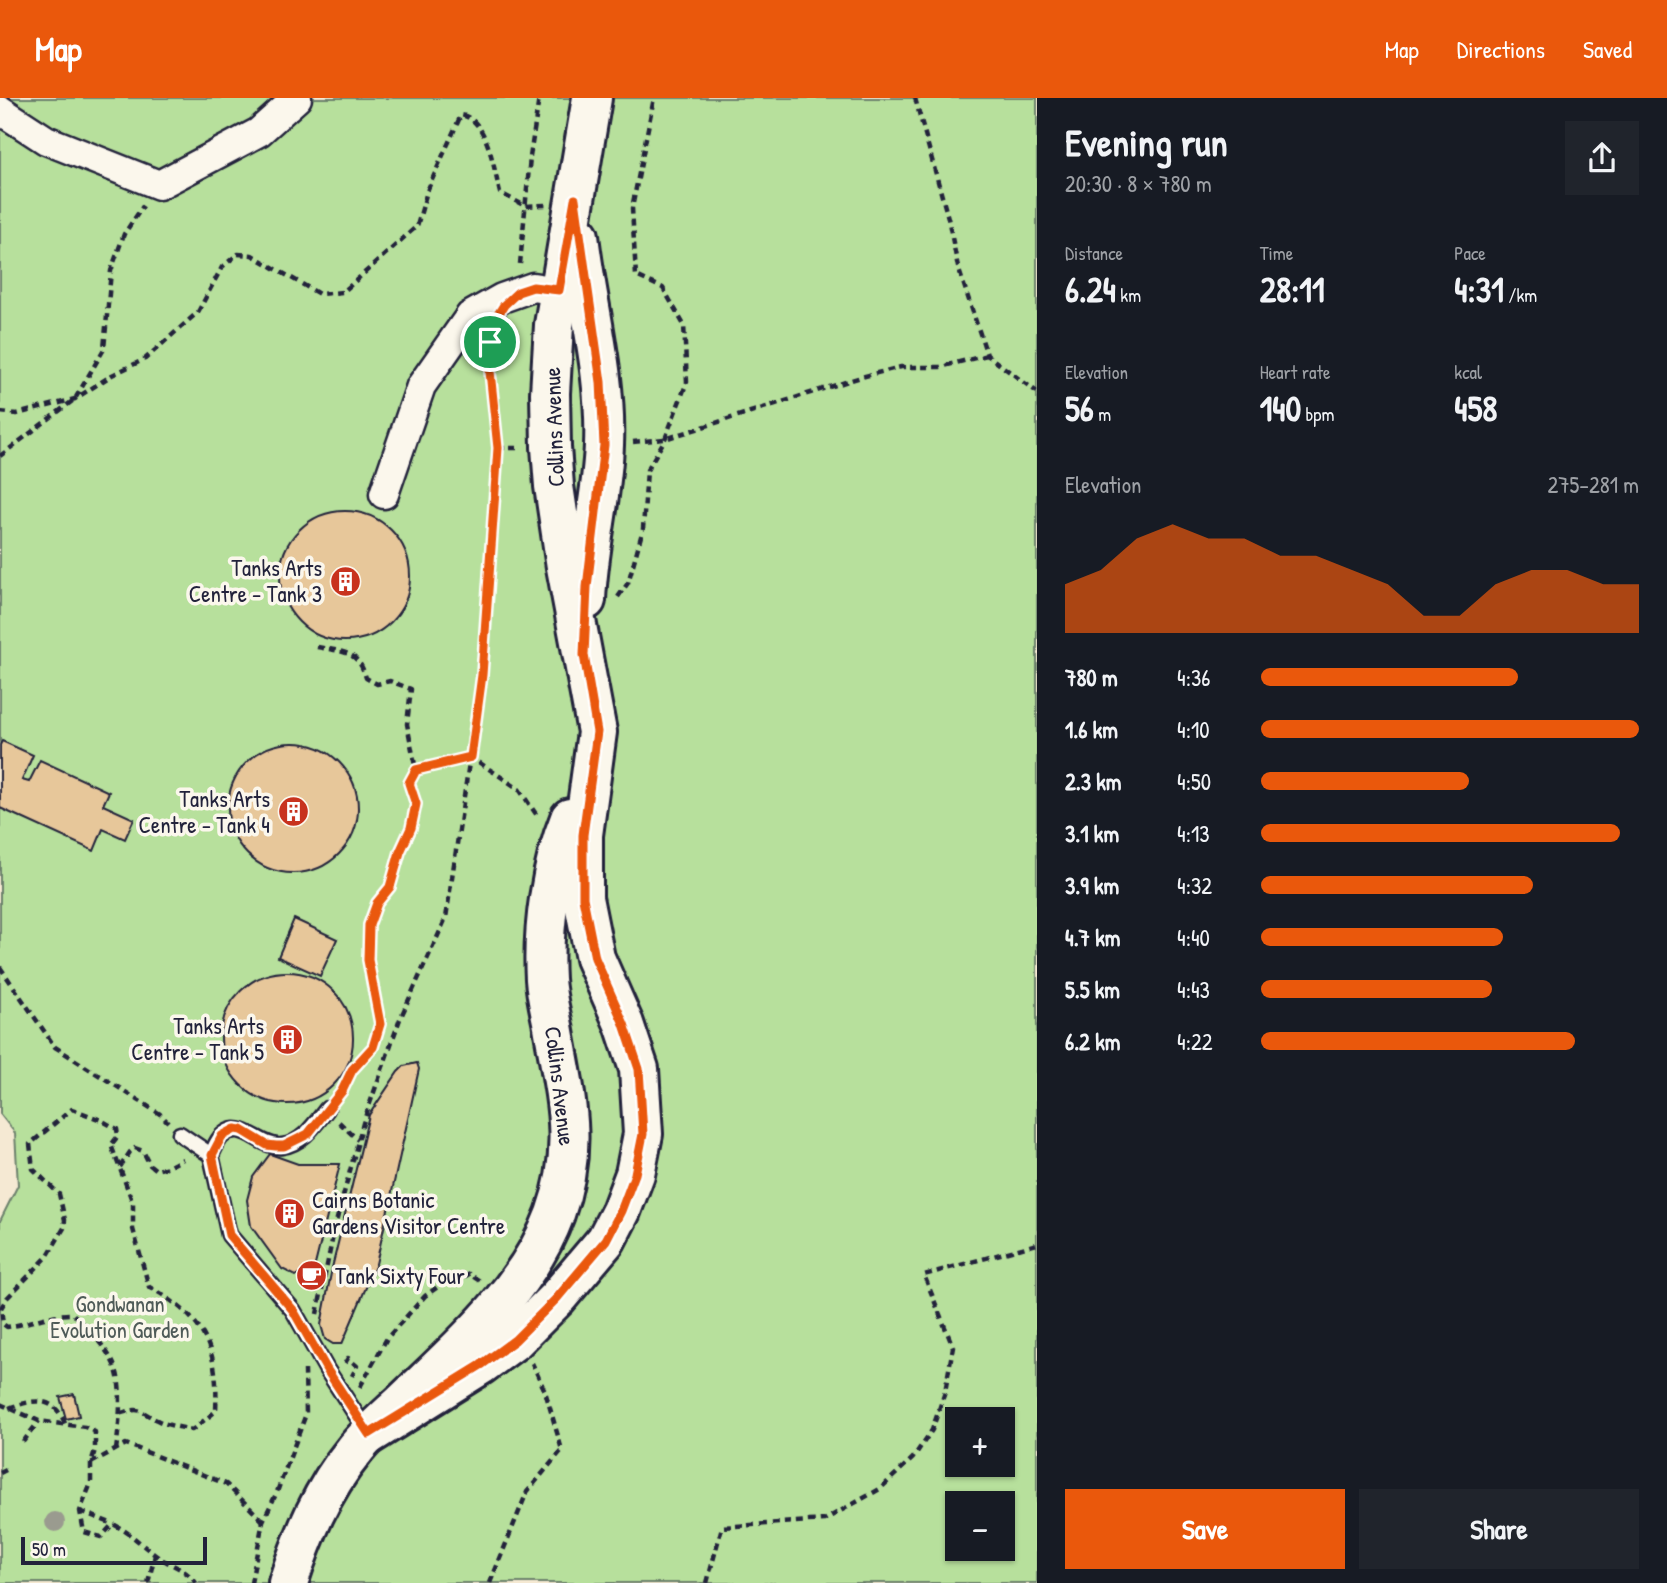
<!DOCTYPE html>
<meta charset="utf-8">
<style>
:root{--surface:#171b24;--page:#20242c;--text:#f1f3f6;--muted:#9ea1a6;--accent:#ea580c}
body{margin:0;font-family:"Patrick Hand",sans-serif;background:var(--page);color:var(--text);height:100vh;display:flex;flex-direction:column;font-size:26px;white-space:nowrap}
*{box-sizing:border-box;margin:0}
p{font-size:23px;color:var(--muted)}
.icon{flex:none;width:38px;height:38px;fill:none;stroke:currentColor;stroke-width:2;stroke-linecap:round;stroke-linejoin:round}
.map{position:relative;flex:1;overflow:hidden}
.sheet{display:flex;flex-direction:column;background:var(--surface);width:630px}
.sheet>*{flex:none}
.buttons{position:absolute;left:945px;top:1309px;display:grid;gap:14px}
.buttons a{display:grid;place-items:center;width:70px;height:70px;border-radius:0px;background:var(--surface);box-shadow:0 2px 5px #0004;font-size:35px}
.scale{position:absolute;left:21px;bottom:18px;width:186px;box-sizing:border-box;padding-left:7px;border:4px solid #22223b;border-top:0;font-size:19px;line-height:24px;white-space:nowrap;color:#22223b;-webkit-text-stroke:5px #fbf7ec;paint-order:stroke}
.pin{position:absolute;display:grid;place-items:center;width:60px;height:60px;color:#fff;margin:-30px;border:4px solid #fff;border-radius:50%;box-shadow:0 2px 7px #0007}
.round{display:grid;place-items:center;flex:none;width:74px;height:74px;border-radius:0px;background:var(--page)}
.overview{display:flex;align-items:center;justify-content:space-between;height:119px;padding:0 28px}
h1{font-size:38px;font-weight:700;line-height:52px}
.metrics{display:grid;grid-template-columns:repeat(3,1fr);gap:10px;height:119px;padding:7px 28px}
.metrics div{display:grid;align-content:center}
.metrics b{font-size:35px;font-weight:700}
.metrics small{font-size:19px;font-weight:400}
.metrics p{font-size:19px}
.chart{height:196px;padding:14px 28px}
.chart p{display:flex;justify-content:space-between}
.chart svg{width:100%;height:126px;margin-top:7px;fill:var(--accent);opacity:.7}
.button{display:flex;gap:14px;margin-top:auto;padding:14px 28px}
.button a{flex:1;height:80px;border-radius:0px;background:var(--accent);color:#fff;font-size:28px;font-weight:700;line-height:80px;text-align:center}
.button a+a{background:var(--page);color:var(--text)}
ul{padding:0 28px;list-style:none;font-size:23px}
li{display:grid;grid-template-columns:112px 84px 1fr;align-items:center;height:52px}
li i{height:18px;border-radius:9px;background:var(--accent)}
header{display:flex;align-items:center;gap:42px;box-sizing:border-box;height:98px;padding:0 35px;background:var(--accent);color:#fff}
header strong{font-size:33px}
nav{display:flex;gap:38px;margin-inline-start:auto;font-size:24px}
main{display:flex;flex:1;min-height:0}
.map>svg:first-child{display:block}
.green{fill:#b7e09c;stroke:#6c816c;stroke-width:2;fill-rule:evenodd}
.building{fill:#e7c79a;stroke:#22223b;stroke-width:2}
.lines{fill:none;stroke-linecap:round;stroke-linejoin:round}
.lane-casing{stroke:#22223b;stroke-width:19}
.street-casing{stroke:#22223b;stroke-width:33}
.secondary-casing{stroke:#22223b;stroke-width:44}
.path{stroke:#22223b;stroke-width:4.5;stroke-dasharray:7 5;stroke-linecap:butt}
.lane{stroke:#fbf7ec;stroke-width:14}
.street{stroke:#fbf7ec;stroke-width:28}
.secondary{stroke:#fbf7ec;stroke-width:38}
.tree{fill:#9a9b8f}
.route-casing{stroke:#fff;stroke-width:14}
.route{stroke:#ea580c;stroke-width:9}
.labels{text-anchor:middle;stroke-width:7;stroke-linejoin:round;paint-order:stroke}
.street-label{font-size:23px;fill:#22223b;stroke:#fbf7ec}
.poi-label{font-size:23px;fill:#22223b;stroke:#fbf7ec;text-anchor:end}
.park-label{font-size:23px;fill:#4f5b58;stroke:#fbf7ec}
</style>
<header>
<strong>Map</strong>
<nav><a>Map</a><a>Directions</a><a>Saved</a></nav>
</header>
<main>
<div class="map">
<svg width="1037" height="1485" viewBox="0 0 1037 1485">
<rect width="100%" height="100%" fill="#f5e9d3"/>
<filter id="ink" filterUnits="userSpaceOnUse"><feTurbulence type="fractalNoise" baseFrequency=".0143" numOctaves="2"/><feDisplacementMap in="SourceGraphic" scale="14" xChannelSelector="R" yChannelSelector="G"/><feConvolveMatrix kernelMatrix="1 2 1 2 8 2 1 2 1" color-interpolation-filters="sRGB"/></filter>
<g filter="url(#ink)">
<!-- green -->
<path class="green" d="M0 0H1037V1485H0V1123L18 1087 15 1035 0 1016ZM957 1321H1003V1367H957ZM957 1405H1003V1451H957Z"/>
<!-- building -->
<g class="building">
<circle cx="345" cy="478" r="65"/>
<polygon points="2,643 33,657 22,682 29,684 40,662 109,694 103,707 134,721 125,741 103,731 94,753 0,710 0,647"/>
<circle cx="293" cy="710" r="65"/>
<polygon points="294,821 337,841 320,878 278,859"/>
<circle cx="287" cy="940" r="66"/>
<polygon points="417,965 419,971 376,1166 342,1246 333,1246 325,1241 321,1227 332,1170 369,1017 398,974 404,968"/>
<polygon points="270,1056 298,1066 340,1066 314,1171 296,1178 282,1171 251,1128 247,1102 253,1079"/>
<polygon points="74,1296 79,1318 66,1321 60,1299"/>
</g>
<g class="lines">
<defs>
<g id="lane">
<polyline points="180,1036 211,1057 229,1137 293,1212 327,1272 368,1335"/>
<path d="M211 1057C214 1052 217 1042 222 1038 241 1019 261 1051 282 1048 302 1046 315 1026 327 1011"/>
</g>
<g id="street">
<polyline points="0,12 46,42 159,87 259,34 297,0"/>
<polyline points="384,396 421,288 470,218 502,200 533,189 559,193"/>
</g>
<g id="secondary">
<path d="M579 138C587 207 607 277 604 347 602 399 588 450 586 502"/>
<polyline points="369,1337 481,1267 515,1242 557,1200 606,1142 621,1113 635,1076 643,1036 639,971 624,926 595,860 583,800 583,737 597,634 566,469 554,388 551,349 550,295 554,227 592,0"/>
<path d="M288 1485C303 1438 322 1392 354 1353 368 1335 386 1320 403 1304 459 1250 527 1192 555 1116 580 1047 565 998 553 928 550 913 546 897 545 881 542 830 551 767 570 720"/>
</g>
</defs>
<!-- lane casing -->
<use href="#lane" class="lane-casing"/>
<!-- street casing -->
<use href="#street" class="street-casing"/>
<!-- secondary casing -->
<use href="#secondary" class="secondary-casing"/>
<!-- path -->
<g class="path">
<polyline points="915,0 948,120 958,169 987,257 1037,294"/>
<polyline points="520,166 530,59 539,0"/>
<path d="M0 314 17 316 75 301 112 277 145 261 198 214 222 169 238 156 252 157 319 196 343 194 417 128 427 93 461 17C488 21 494 72 500 95L525 108 546 107"/>
<polyline points="633,344 665,341 861,279 901,269 940,269 987,257"/>
<polyline points="498,350 521,350"/>
<polyline points="0,358 75,301 104,251 111,173 124,136 143,108"/>
<polyline points="618,499 628,485 643,431 647,372 665,341 687,284 684,227 663,190 636,178 632,110 654,0"/>
<path d="M317 549C343 554 358 552 366 580L377 586 390 583 411 591 407 626 416 672"/>
<polyline points="0,869 55,949 160,1016 168,1024"/>
<polyline points="337,999 352,972 373,949 380,926 368,862 369,827 378,805 390,789 400,754 411,730 416,706 409,685 416,672 471,659 519,691 538,719"/>
<polyline points="339,1024 358,1042"/>
<polyline points="120,1069 130,1054 135,1050 143,1053 150,1067 156,1072 168,1069 183,1061"/>
<polyline points="317,1216 335,1128 363,1025 400,921 446,820 482,577 498,350 489,264 492,235"/>
<polyline points="345,1265 348,1260 357,1268 352,1278"/>
<polyline points="360,1289 387,1240 425,1198 443,1185 459,1182 469,1176 480,1183"/>
<polyline points="0,1306 39,1323 85,1329 95,1334 95,1352 91,1365 126,1346 226,1386 263,1423"/>
<path d="M9 1310C34 1301 55 1297 66 1328"/>
<polyline points="23,1344 39,1323"/>
<path d="M116 1352C119 1329 122 1303 118 1279 114 1256 89 1232 73 1216 53 1215 28 1226 7 1229L3 1226 1 1210 7 1200 47 1159 64 1130 65 1122 59 1096 33 1071 30 1046 72 1011 101 1022 117 1031 118 1038 111 1047 133 1105V1131L149 1189C204 1219 219 1250 216 1313L192 1332C181 1329 168 1328 157 1322 138 1313 143 1308 119 1316"/>
<path d="M91 1365V1385L80 1413 84 1434 101 1439 113 1426C132 1436 138 1444 154 1456 168 1467 186 1470 196 1485"/>
<polyline points="0,1375 6,1372"/>
<polyline points="80,1413 113,1426"/>
<polyline points="148,1485 155,1457"/>
<polyline points="251,1485 263,1423 277,1394 306,1316 305,1272"/>
<polyline points="490,1485 527,1394 562,1352 545,1293 532,1265"/>
<polyline points="707,1485 722,1429 824,1422 880,1391 913,1360 932,1332 945,1294 953,1249 924,1177 1037,1146"/>
</g>
<!-- lane -->
<use href="#lane" class="lane"/>
<!-- street -->
<use href="#street" class="street"/>
<!-- secondary -->
<use href="#secondary" class="secondary"/>
</g>
<!-- trees -->
<circle class="tree" cx="55" cy="1424" r="10"/>
</g>
<g class="lines" filter="url(#ink)">
<defs>
<polygon id="route" points="575,101 601,284 604,347 587,489 584,557 597,634 583,737 583,800 595,860 624,926 639,971 643,1036 635,1076 621,1113 606,1142 557,1200 515,1242 481,1267 369,1336 327,1272 293,1212 229,1137 212,1057 222,1038 235,1031 242,1032 267,1047 276,1048 284,1048 308,1036 342,993 352,972 373,949 380,926 368,862 369,827 377,805 390,789 400,754 411,730 416,706 409,685 416,672 471,659 482,577 498,350 489,264 494,223 504,207 518,194 533,189 559,192"/>
</defs>
<!-- route casing -->
<use href="#route" class="route-casing"/>
<!-- route -->
<use href="#route" class="route"/>
</g>
<!-- icons -->
<defs>
<symbol id="building-disc" viewBox="-11 -11 22 22"><circle r="9.5" fill="#c8321e" stroke="#fbf7ec"/><path d="M-4-6H4V6H1V3H-1V6H-4ZM-2.5-4.3h1.7v1.8h-1.7ZM.8-4.3h1.7v1.8H.8ZM-2.5-1h1.7V.8h-1.7ZM.8-1h1.7V.8H.8Z" fill="#fff"/></symbol>
<symbol id="cafe-disc" viewBox="-11 -11 22 22"><circle r="9.5" fill="#c8321e" stroke="#fbf7ec"/><path d="M-5.5-4.5H6V0H3Q3 3.5 0 3.5H-2.5Q-5.5 3.5-5.5 0ZM3-3.2v2h1.7v-2ZM-6 4.5H4V6H-6Z" fill="#fff"/></symbol>
</defs>
<g fill-rule="evenodd">
<use href="#building-disc" x="328" y="466" width="35" height="35"/>
<use href="#building-disc" x="276" y="696" width="35" height="35"/>
<use href="#building-disc" x="270" y="924" width="35" height="35"/>
<use href="#building-disc" x="272" y="1098" width="35" height="35"/>
<use href="#cafe-disc" x="294" y="1160" width="35" height="35"/>
</g>
<g class="labels">
<!-- street labels -->
<g class="street-label">
<text transform="translate(554 329) rotate(-92)" y="8">Collins Avenue</text>
<text transform="translate(560 988) rotate(83)" y="8">Collins Avenue</text>
</g>
<!-- poi labels -->
<g class="poi-label">
<text x="322" y="478">Tanks Arts<tspan x="322" dy="26">Centre - Tank 3</tspan></text>
<text x="270" y="709">Tanks Arts<tspan x="270" dy="26">Centre - Tank 4</tspan></text>
<text x="264" y="936">Tanks Arts<tspan x="264" dy="26">Centre - Tank 5</tspan></text>
<text x="312" y="1110" text-anchor="start">Cairns Botanic<tspan x="312" dy="26">Gardens Visitor Centre</tspan></text>
<text x="335" y="1186" text-anchor="start">Tank Sixty Four</text>
</g>
<!-- park labels -->
<g class="park-label">
<text x="120" y="1214">Gondwanan<tspan x="120" dy="26">Evolution Garden</tspan></text>
</g>
</g>
</svg>
<div class="buttons">
<a>+</a>
<a>−</a>
</div>
<div class="scale">50 m</div>
<div class="pin" style="left:490px;top:244px;background:#1e9e55"><svg class="icon" aria-label="arrive" viewBox="0 0 24 24"><path d="M6 21V4h12l-3 4 3 4H6"/></svg></div>
</div>
<section class="sheet">
<div class="overview"><div><h1>Evening run</h1><p>20:30 · 8 × 780 m</p></div><a class="round"><svg class="icon" aria-label="share" viewBox="0 0 24 24"><path d="M12 15V3M7 8l5-5 5 5M5 13v7h14v-7"/></svg></a></div>
<div class="metrics">
<div><p>Distance</p><b>6.24<small> km</small></b></div>
<div><p>Time</p><b>28:11</b></div>
<div><p>Pace</p><b>4:31<small> /km</small></b></div>
</div>
<div class="metrics">
<div><p>Elevation</p><b>56<small> m</small></b></div>
<div><p>Heart rate</p><b>140<small> bpm</small></b></div>
<div><p>kcal</p><b>458</b></div>
</div>
<div class="chart"><p><span>Elevation</span>275–281 m</p>
<svg viewBox="0 0 160 44" preserveAspectRatio="none"><path d="M0 44V27L10 22L20 11L30 6L40 11L50 11L60 17L70 17L80 22L90 27L100 38L110 38L120 27L130 22L140 22L150 27L160 27V44z"/></svg>
</div>
<ul>
<li><b>780 m</b>4:36<i style="width:68%"></i></li>
<li><b>1.6 km</b>4:10<i style="width:100%"></i></li>
<li><b>2.3 km</b>4:50<i style="width:55%"></i></li>
<li><b>3.1 km</b>4:13<i style="width:95%"></i></li>
<li><b>3.9 km</b>4:32<i style="width:72%"></i></li>
<li><b>4.7 km</b>4:40<i style="width:64%"></i></li>
<li><b>5.5 km</b>4:43<i style="width:61%"></i></li>
<li><b>6.2 km</b>4:22<i style="width:83%"></i></li>
</ul>
<div class="button"><a>Save</a><a>Share</a></div>
</section>
</main>
